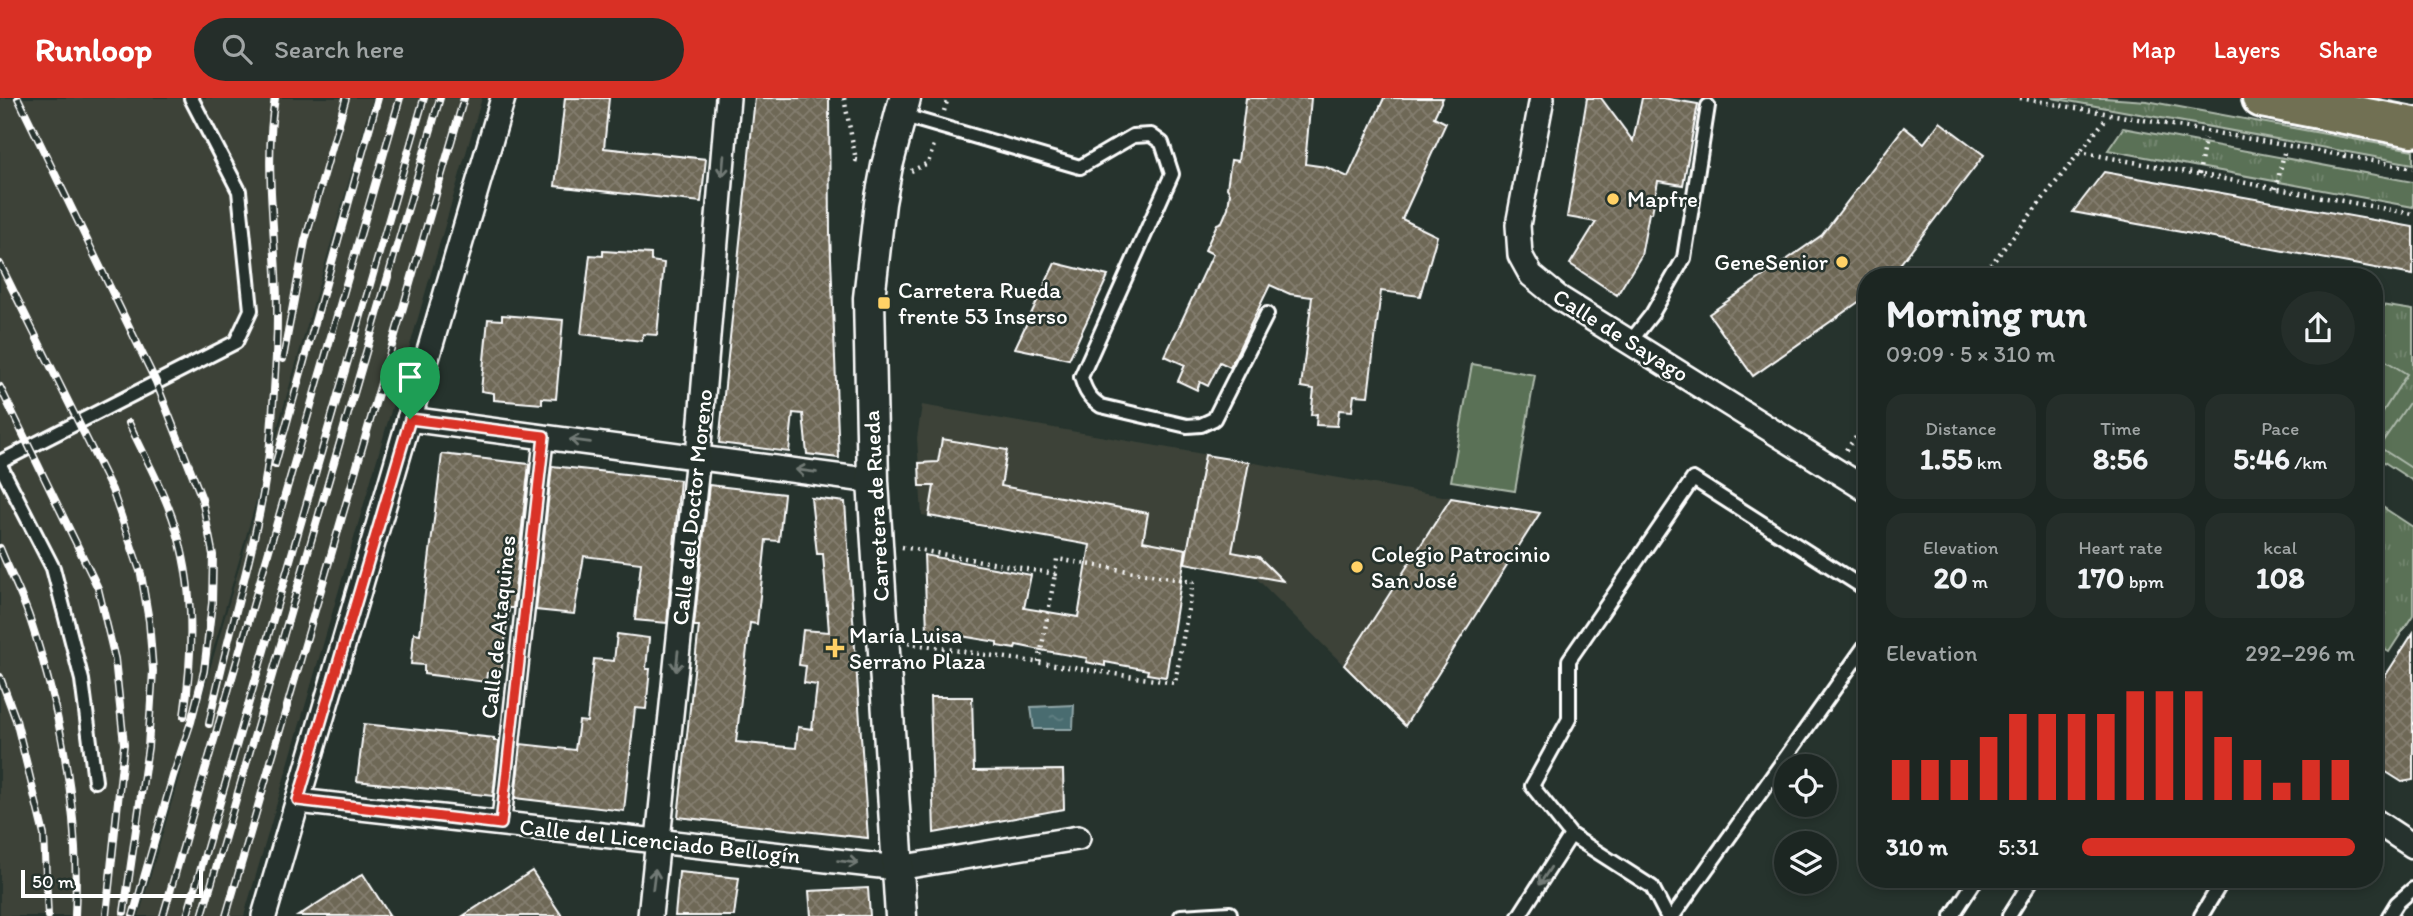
<!DOCTYPE html>
<meta charset="utf-8">
<style>
:root{--surface:#1c2622;--page:#252e2a;--text:#f1f3f6;--muted:#a0a5a5;--line:#3a4340;--accent:#d93025}
body{margin:0;font-family:Itim,sans-serif;background:var(--page);color:var(--text);height:100vh;display:flex;flex-direction:column;font-size:26px;white-space:nowrap}
*{box-sizing:border-box;margin:0}
p{font-size:23px;color:var(--muted)}
.icon{flex:none;width:38px;height:38px;fill:none;stroke:currentColor;stroke-width:2;stroke-linecap:round;stroke-linejoin:round}
.map{position:relative;flex:1;overflow:hidden}
.drawer{position:absolute;left:1858px;top:170px;width:525px;height:620px;display:flex;flex-direction:column;background:var(--surface);border-radius:28px;box-shadow:0 4px 10px #0003,0 0 0 2px var(--line)}
.drawer>*{flex:none}
.fabs{position:absolute;left:1774px;top:656px;display:grid;gap:14px}
.fabs a{display:grid;place-items:center;width:63px;height:63px;border-radius:50%;background:var(--surface);box-shadow:0 4px 10px #0003,0 0 0 2px var(--line);font-size:35px}
.scale{position:absolute;left:21px;bottom:18px;width:182px;box-sizing:border-box;padding-left:7px;border:4px solid #fff;border-top:0;font-size:19px;line-height:24px;white-space:nowrap;color:#fff;-webkit-text-stroke:5px #26332d;paint-order:stroke}
.pin{position:absolute;display:grid;place-items:center;width:60px;height:60px;color:#fff;margin:-72px -30px;border-radius:50% 50% 50% 0;rotate:-45deg;box-shadow:0 0 7px #0007}
.pin .icon{rotate:45deg}
.round{display:grid;place-items:center;flex:none;width:74px;height:74px;border-radius:37px;background:var(--page)}
.headline{display:flex;align-items:center;justify-content:space-between;height:119px;padding:0 28px}
h1{font-size:38px;font-weight:800;line-height:52px}
.stats{display:grid;grid-template-columns:repeat(3,1fr);gap:10px;height:119px;padding:7px 28px}
.stats div{display:grid;align-content:center;border-radius:18px;background:var(--page);text-align:center}
.stats b{font-size:30px;font-weight:800}
.stats small{font-size:19px;font-weight:400}
.stats p{font-size:19px}
.chart{height:196px;padding:14px 28px}
.chart p{display:flex;justify-content:space-between}
.chart svg{width:100%;height:126px;margin-top:7px;stroke:var(--accent);stroke-width:6}
ul{padding:0 28px;list-style:none;font-size:23px}
li{display:grid;grid-template-columns:112px 84px 1fr;align-items:center;height:52px}
li i{height:18px;border-radius:9px;background:var(--accent)}
header{display:flex;align-items:center;gap:42px;box-sizing:border-box;height:98px;padding:0 35px;background:var(--accent);color:#fff}
header strong{font-size:33px}
nav{display:flex;gap:38px;margin-inline-start:auto;font-size:24px}
.search{width:490px;height:63px;background:var(--page);display:flex;align-items:center;gap:18px;box-sizing:border-box;padding:0 24px;border-radius:38px;color:var(--muted);font-size:26px}
.map>svg:first-child{display:block}
.built{fill:#3c4339}
.grass{fill:url(#grass-tufts);stroke:#acb8aa;stroke-width:2}
.garden{fill:#5a7156;stroke:#acb8aa;stroke-width:2}
.water{fill:url(#water-ripples);stroke:#92a7a9;stroke-width:2}
.building{fill:url(#building-cross-hatch);stroke:#fff;stroke-width:2}
.lines{fill:none;stroke-linecap:round;stroke-linejoin:round}
.service-casing{stroke:#fff;stroke-width:18}
.pedestrian-casing{stroke:#fff;stroke-width:23}
.minor-casing{stroke:#fff;stroke-width:28}
.tertiary-casing{stroke:#fff;stroke-width:35}
.trunk-casing{stroke:#fff;stroke-width:44}
.path{stroke:#fff;stroke-width:4.5;stroke-dasharray:2 5;stroke-linecap:butt}
.service{stroke:#26332d;stroke-width:12}
.pedestrian{stroke:#26332d;stroke-width:18}
.minor{stroke:#26332d;stroke-width:23}
.tertiary{stroke:#26332d;stroke-width:30}
.trunk{stroke:#716f52;stroke-width:38}
.rail-casing{stroke:#fff;stroke-width:8}
.rail{stroke:#26332d;stroke-width:5;stroke-dasharray:16;stroke-linecap:butt}
.oneway{stroke:#727a76}
.route-casing{stroke:#fff;stroke-width:14}
.route{stroke:#d93025;stroke-width:9}
.poi-dot{fill:#ffd166;stroke:#26332d;stroke-width:2.5}
.labels{text-anchor:middle;stroke-width:5;stroke-linejoin:round;paint-order:stroke}
.poi-label{font-size:23px;fill:#fff;stroke:#26332d;text-anchor:start}
.street-label{font-size:23px;fill:#fff;stroke:#26332d}
</style>
<header>
<strong>Runloop</strong>
<div class="search"><svg class="icon" aria-label="search" viewBox="0 0 24 24"><circle cx="10" cy="10" r="6"/><path d="M15 15l6 6"/></svg>Search here</div>
<nav><a>Map</a><a>Layers</a><a>Share</a></nav>
</header>
<div class="map">
<svg width="2413" height="818" viewBox="0 0 2413 818">
<defs>
<pattern id="grass-tufts" width="24" height="20" patternUnits="userSpaceOnUse" patternTransform="scale(1.75)"><rect width="24" height="20" fill="#5a7156"/><path d="M3 7l-1-3M5 7V3M7 7l1-3M15 17l-1-3M17 17v-4M19 17l1-3" fill="none" stroke="#73866f"/></pattern>
<pattern id="water-ripples" width="26" height="14" patternUnits="userSpaceOnUse" patternTransform="scale(1.75)"><rect width="26" height="14" fill="#496c70"/><path d="M2 4q2-2 4 0t4 0M15 11q2-2 4 0t4 0" fill="none" stroke="#648285"/></pattern>
<pattern id="building-cross-hatch" width="8" height="8" patternUnits="userSpaceOnUse" patternTransform="scale(1.75)"><rect width="8" height="8" fill="#6e6756"/><path d="M0 0l8 8M0 8l8-8" fill="none" stroke="#847e6f"/></pattern>
</defs>
<rect width="100%" height="100%" fill="#26332d"/>
<filter id="ink" filterUnits="userSpaceOnUse"><feTurbulence type="fractalNoise" baseFrequency=".0143" numOctaves="2"/><feDisplacementMap in="SourceGraphic" scale="14" xChannelSelector="R" yChannelSelector="G"/><feConvolveMatrix kernelMatrix="1 2 1 2 8 2 1 2 1" color-interpolation-filters="sRGB"/></filter>
<g filter="url(#ink)">
<!-- built -->
<g class="built">
<polygon points="0,0 373,0 136,818 0,818"/>
<polygon points="374,0 482,0 244,818 139,818"/>
<polygon points="922,307 1540,415 1405,628 1253,477 922,417 917,340"/>
</g>
<!-- grass -->
<g class="grass">
<polygon points="2052,0 2104,0 2147,3 2413,52 2413,66"/>
<polygon points="2123,30 2413,84 2413,109 2108,52"/>
<polygon points="2375,206 2413,212 2413,383 2375,358"/>
<polygon points="2375,404 2413,429 2413,517 2389,554 2375,546"/>
</g>
<!-- garden -->
<g class="garden">
<polygon points="2375,256 2407,276 2375,326"/>
<polygon points="1472,266 1535,277 1515,393 1451,383"/>
<polygon points="2413,299 2413,371 2379,349"/>
</g>
<!-- water -->
<polygon class="water" points="1074,607 1073,631 1034,631 1031,609"/>
<!-- building -->
<g class="building">
<polygon points="565,0 609,0 604,50 706,61 701,104 555,88"/>
<polygon points="755,0 829,0 830,135 839,360 807,356 803,316 793,315 789,354 719,345"/>
<polygon points="1246,0 1311,0 1305,66 1326,69 1348,79 1384,0 1443,0 1434,19 1446,25 1402,121 1437,138 1420,198 1381,193 1368,298 1354,297 1352,313 1339,312 1337,328 1316,327 1317,316 1311,317 1314,291 1301,289 1312,199 1290,196 1270,187 1230,269 1220,264 1208,288 1200,284 1197,292 1178,283 1185,267 1165,258 1213,156 1205,152 1217,126 1222,124 1228,110 1230,95 1227,90 1231,62 1238,63"/>
<polygon points="1587,0 1601,0 1633,43 1642,0 1663,0 1698,6 1683,87 1658,83 1652,115 1649,115 1641,158 1617,197 1570,166 1596,124 1567,119"/>
<polygon points="1940,24 1984,57 1891,178 1867,178 1867,198 1753,278 1709,216 1822,137 1904,29 1924,45"/>
<polygon points="2104,74 2413,129 2413,177 2073,114"/>
<polygon points="603,153 651,156 651,163 664,165 657,237 643,236 642,243 581,236 590,157 603,158"/>
<polygon points="1055,165 1108,178 1069,261 1015,250"/>
<polygon points="502,217 563,222 556,301 542,300 542,306 494,302 494,295 481,293 488,221 502,222"/>
<polygon points="942,341 1007,352 1001,388 1148,415 1143,443 1186,451 1166,579 1147,576 1148,572 1105,564 1105,568 1086,564 1087,560 1046,553 1016,547 1015,551 997,548 997,544 955,537 954,540 935,537 936,533 927,532 924,457 1031,477 1024,510 1078,519 1090,447 929,418 934,388 920,388 919,365 938,364"/>
<polygon points="442,356 529,366 513,510 509,510 501,576 487,575 486,584 424,576 424,567 411,566 414,535 420,536"/>
<polygon points="1205,357 1249,364 1232,454 1259,459 1283,483 1185,465"/>
<polygon points="552,368 680,382 667,525 635,522 641,465 584,458 574,516 536,512"/>
<polygon points="709,387 784,396 779,443 766,442 757,526 750,525 736,644 796,650 798,629 812,631 817,587 804,585 806,568 799,567 803,532 829,534 823,456 817,456 811,400 845,404 868,740 678,719 699,528 694,528"/>
<polygon points="1451,400 1540,415 1405,628 1344,567"/>
<polygon points="2413,535 2413,682 2402,684 2375,667 2375,594"/>
<polygon points="617,536 649,540 646,571 650,571 646,611 635,610 624,713 515,700 521,646 575,652 579,623 587,624 594,561 614,563"/>
<polygon points="930,599 972,599 974,673 1063,672 1064,711 934,735"/>
<polygon points="364,626 494,640 494,643 499,643 493,698 357,683"/>
<polygon points="532,773 562,818 463,818"/>
<polygon points="679,774 739,780 734,818 675,818"/>
<polygon points="363,776 390,818 298,818"/>
<polygon points="868,790 870,818 811,818 809,793"/>
</g>
<g class="lines">
<defs>
<g id="service">
<path d="M901 17 1080 69 1133 38 1151 37 1162 45 1172 76 1081 279C1085 293 1089 300 1101 308L1187 328 1201 327 1214 321 1267 216"/>
<polyline points="1630,244 1652,216 1684,160 1708,8"/>
<polyline points="0,364 236,244 251,212 239,93 191,0"/>
<polyline points="0,367 53,470 82,582 95,683"/>
<polyline points="1181,818 1230,815 1230,818"/>
<polyline points="1519,818 1571,737"/>
<polyline points="1667,818 1652,789 1571,737 1532,688 1569,621 1569,562 1693,381 1867,492"/>
<polyline points="1673,818 1867,545"/>
<polyline points="1952,818 1977,780"/>
<polyline points="2009,818 2033,780"/>
<polyline points="2201,818 2224,780"/>
<polyline points="2389,818 2397,805 2413,791"/>
</g>
<polyline id="pedestrian" points="501,726 544,338"/>
<g id="minor">
<polyline points="1542,0 1518,127 1520,157 1531,177 1559,200 1867,392"/>
<polyline points="409,321 873,383"/>
<polyline points="298,703 898,770 1078,740"/>
<polyline points="2375,723 2413,748"/>
<polyline points="264,818 503,0"/>
<polyline points="650,818 698,358 728,0"/>
</g>
<polyline id="tertiary" points="901,818 873,383 869,200 880,105 887,68 905,0"/>
<polyline id="trunk" points="2262,0 2413,29"/>
</defs>
<!-- service casing -->
<use href="#service" class="service-casing"/>
<!-- pedestrian casing -->
<use href="#pedestrian" class="pedestrian-casing"/>
<!-- minor casing -->
<use href="#minor" class="minor-casing"/>
<!-- tertiary casing -->
<use href="#tertiary" class="tertiary-casing"/>
<!-- trunk casing -->
<use href="#trunk" class="trunk-casing"/>
<!-- path -->
<g class="path">
<polyline points="844,0 856,62 862,63"/>
<polyline points="2020,0 2413,70"/>
<polyline points="944,13 948,0"/>
<polyline points="2079,54 2413,116"/>
<polyline points="911,73 928,65 935,44"/>
<polyline points="2199,76 2205,41"/>
<polyline points="2276,91 2284,55"/>
<polyline points="1982,178 2105,22"/>
<polyline points="1846,352 1867,325"/>
<polyline points="902,449 1055,476 1057,461 1193,484 1175,585 907,545"/>
<polyline points="1039,564 1055,476"/>
</g>
<!-- service -->
<use href="#service" class="service"/>
<!-- pedestrian -->
<use href="#pedestrian" class="pedestrian"/>
<!-- minor -->
<use href="#minor" class="minor"/>
<!-- tertiary -->
<use href="#tertiary" class="tertiary"/>
<!-- trunk -->
<use href="#trunk" class="trunk"/>
<defs>
<g id="rail">
<polyline points="18,0 156,284 202,401 213,457 212,505 204,573 191,624 173,678 133,818"/>
<polyline points="0,166 112,392 141,476 149,523 153,573 148,649 124,814"/>
<polyline points="283,261 305,143 346,0"/>
<polyline points="0,289 98,490 115,561 124,646 106,818"/>
<path d="M129 325C142 353 157 380 168 408 195 476 194 547 184 618"/>
<polyline points="275,367 378,0"/>
<path d="M0 450C10 475 23 499 31 524 62 618 80 719 75 818"/>
<polyline points="0,579 16,622 44,737 48,818"/>
<path d="M209 626C228 529 263 434 271 335 275 282 279 228 276 175 273 116 265 58 275 0"/>
<polyline points="163,818 400,0"/>
<polyline points="187,818 424,0"/>
<polyline points="202,818 440,0"/>
<polyline points="226,818 464,0"/>
</g>
</defs>
<!-- rail casing -->
<use href="#rail" class="rail-casing"/>
<!-- rail -->
<use href="#rail" class="rail"/>
</g>
<!-- one-way arrows -->
<defs><path id="oneway-shaft" d="M-6 0H5M1.5-3L5.5 0L1.5 3" fill="none" stroke-width="1.6" stroke-linecap="round" stroke-linejoin="round" transform="scale(1.75)"/></defs>
<g class="oneway">
<use href="#oneway-shaft" transform="translate(723 68) rotate(95)"/>
<use href="#oneway-shaft" transform="translate(580 343) rotate(-173)"/>
<use href="#oneway-shaft" transform="translate(806 373) rotate(-172)"/>
<use href="#oneway-shaft" transform="translate(677 563) rotate(96)"/>
<use href="#oneway-shaft" transform="translate(848 764) rotate(7)"/>
<use href="#oneway-shaft" transform="translate(1545 778) rotate(123)"/>
<use href="#oneway-shaft" transform="translate(654 781) rotate(-83)"/>
</g>
</g>
<g class="lines" filter="url(#ink)">
<defs>
<polygon id="route" points="410,321 544,338 501,726 298,702"/>
</defs>
<!-- route casing -->
<use href="#route" class="route-casing"/>
<!-- route -->
<use href="#route" class="route"/>
</g>
<!-- markers -->
<g class="poi-dot">
<circle cx="1613" cy="101" r="7"/>
<circle cx="1842" cy="164" r="7"/>
<rect x="877" y="198" width="14" height="14" rx="3.5"/>
<circle cx="1357" cy="469" r="7"/>
<path d="M831.5 539.5h7v7h7v7h-7v7h-7v-7h-7v-7h7z"/>
</g>
<g class="labels">
<!-- poi labels -->
<g class="poi-label">
<text x="1627" y="109">Mapfre</text>
<text x="1828" y="172" text-anchor="end">GeneSenior</text>
<text x="898" y="200">Carretera Rueda<tspan x="898" dy="26">frente 53 Inserso</tspan></text>
<text x="1371" y="464">Colegio Patrocinio<tspan x="1371" dy="26">San José</tspan></text>
<text x="849" y="545">María Luisa<tspan x="849" dy="26">Serrano Plaza</tspan></text>
</g>
<!-- street labels -->
<g class="street-label">
<text transform="translate(1621 237) rotate(32)" y="8">Calle de Sayago</text>
<text transform="translate(876 408) rotate(-93)" y="8">Carretera de Rueda</text>
<text transform="translate(692 409) rotate(-84)" y="8">Calle del Doctor Moreno</text>
<text transform="translate(498 529) rotate(-84)" y="8">Calle de Ataquines</text>
<text transform="translate(660 743) rotate(6)" y="8">Calle del Licenciado Bellogín</text>
</g>
</g>
</svg>
<div class="fabs">
<a><svg class="icon" aria-label="locate" viewBox="0 0 24 24"><circle cx="12" cy="12" r="6"/><path d="M12 2v4M12 18v4M2 12h4M18 12h4"/></svg></a>
<a><svg class="icon" aria-label="layers" viewBox="0 0 24 24"><path d="M12 4l9 5-9 5-9-5zM3 14l9 5 9-5"/></svg></a>
</div>
<div class="scale">50 m</div>
<div class="pin" style="left:410px;top:321px;background:#1e9e55"><svg class="icon" aria-label="arrive" viewBox="0 0 24 24"><path d="M6 21V4h12l-3 4 3 4H6"/></svg></div>
<section class="drawer">
<div class="headline"><div><h1>Morning run</h1><p>09:09 · 5 × 310 m</p></div><a class="round"><svg class="icon" aria-label="share" viewBox="0 0 24 24"><path d="M12 15V3M7 8l5-5 5 5M5 13v7h14v-7"/></svg></a></div>
<div class="stats">
<div><p>Distance</p><b>1.55<small> km</small></b></div>
<div><p>Time</p><b>8:56</b></div>
<div><p>Pace</p><b>5:46<small> /km</small></b></div>
</div>
<div class="stats">
<div><p>Elevation</p><b>20<small> m</small></b></div>
<div><p>Heart rate</p><b>170<small> bpm</small></b></div>
<div><p>kcal</p><b>108</b></div>
</div>
<div class="chart"><p><span>Elevation</span>292–296 m</p>
<svg viewBox="0 0 160 44" preserveAspectRatio="none"><path d="M5 44V30M15 44V30M25 44V30M35 44V22M45 44V14M55 44V14M65 44V14M75 44V14M85 44V6M95 44V6M105 44V6M115 44V22M125 44V30M135 44V38M145 44V30M155 44V30"/></svg>
</div>
<ul>
<li><b>310 m</b>5:31<i style="width:100%"></i></li>
</ul>
</section>
</div>
